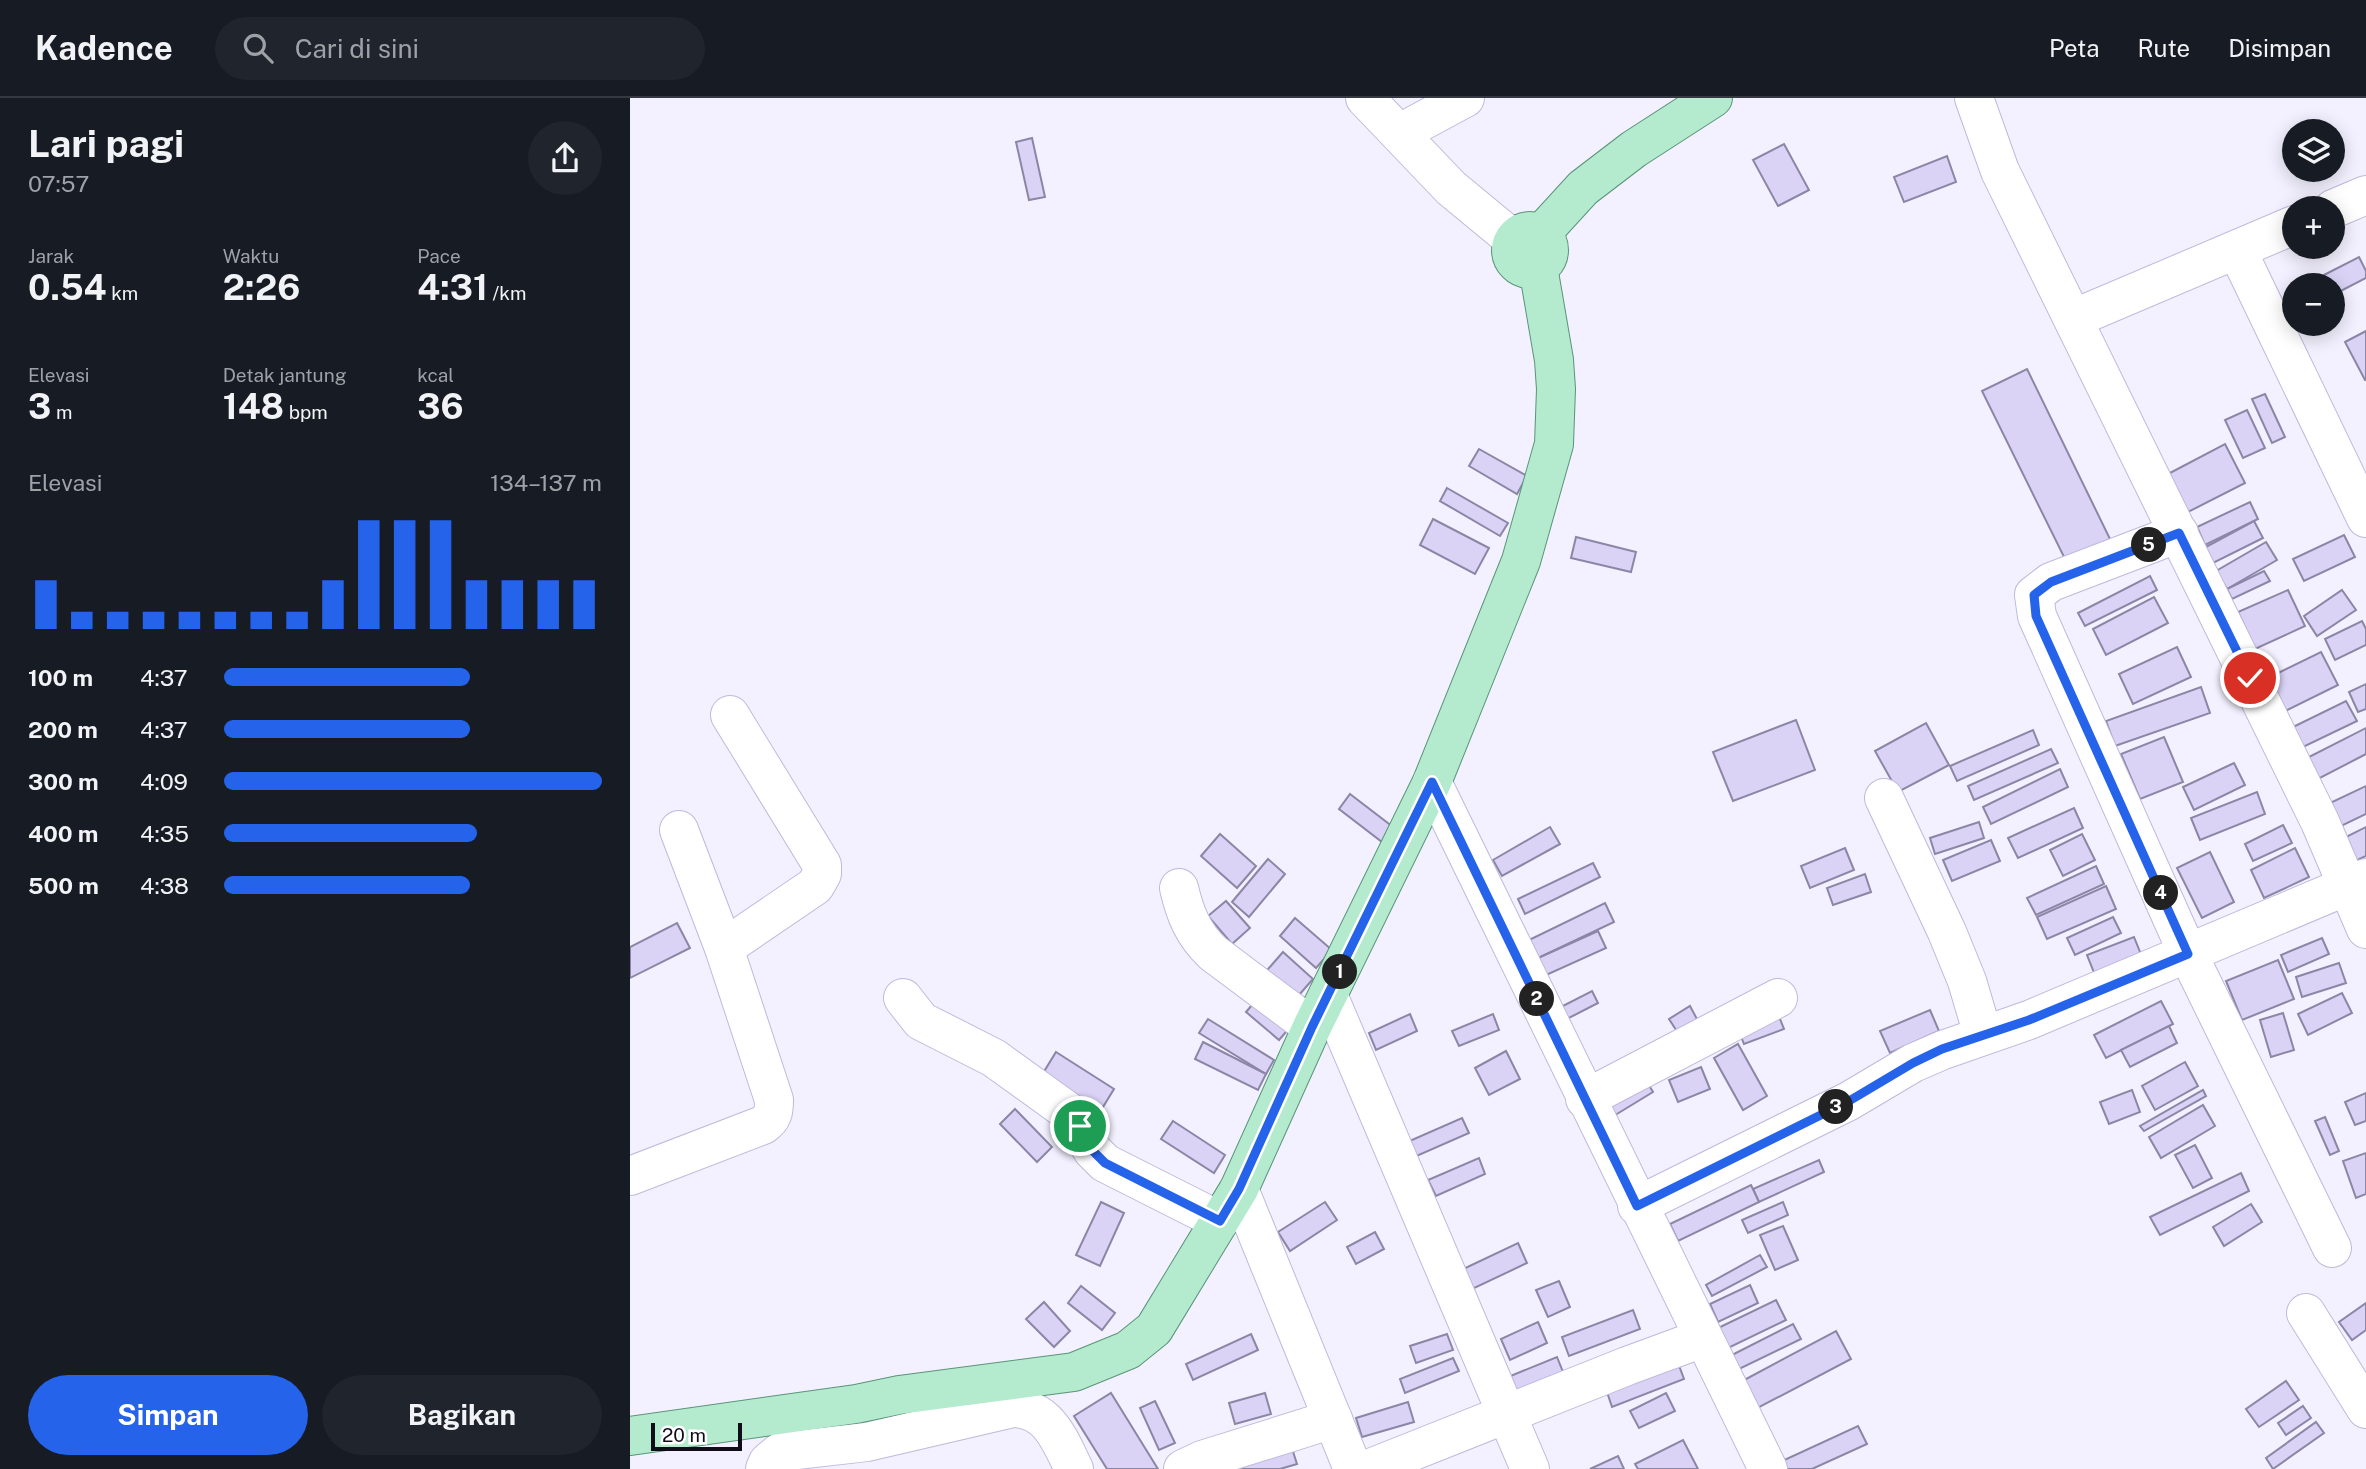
<!DOCTYPE html>
<html lang="id">
<meta charset="utf-8">
<style>
:root{--surface:#171b24;--page:#20242c;--text:#f1f3f6;--muted:#9ea1a6;--line:#363941;--accent:#2563eb}
body{margin:0;font-family:"Public Sans",sans-serif;background:var(--page);color:var(--text);height:100vh;display:flex;flex-direction:column;font-size:26px;white-space:nowrap}
*{box-sizing:border-box;margin:0}
p{font-size:23px;color:var(--muted)}
.icon{flex:none;width:38px;height:38px;fill:none;stroke:currentColor;stroke-width:2;stroke-linecap:round;stroke-linejoin:round}
.map{position:relative;flex:1;overflow:hidden}
.drawer{display:flex;flex-direction:column;background:var(--surface);width:630px}
.drawer>*{flex:none}
.tools{position:absolute;left:1652px;top:21px;display:grid;gap:14px}
.tools a{display:grid;place-items:center;width:63px;height:63px;border-radius:50%;background:var(--surface);box-shadow:0 4px 18px #0003;font-size:35px}
.scale{position:absolute;left:21px;bottom:18px;width:91px;box-sizing:border-box;padding-left:7px;border:4px solid #100d19;border-top:0;font-size:19px;line-height:24px;white-space:nowrap;color:#100d19;-webkit-text-stroke:5px #fff;paint-order:stroke}
.pin{position:absolute;display:grid;place-items:center;width:60px;height:60px;color:#fff;margin:-30px;border:4px solid #fff;border-radius:50%;box-shadow:0 2px 7px #0007}
.km{position:absolute;width:35px;height:35px;margin:-18px;border-radius:50%;background:#222;color:#fff;font-size:19px;line-height:35px;text-align:center}
.round{display:grid;place-items:center;flex:none;width:74px;height:74px;border-radius:37px;background:var(--page)}
.headline{display:flex;align-items:center;justify-content:space-between;height:119px;padding:0 28px}
h1{font-size:38px;font-weight:700;line-height:52px}
.stats{display:grid;grid-template-columns:repeat(3,1fr);gap:10px;height:119px;padding:7px 28px}
.stats div{display:grid;align-content:center}
.stats b{font-size:35px;font-weight:700}
.stats small{font-size:19px;font-weight:400}
.stats p{font-size:19px}
.chart{height:196px;padding:14px 28px}
.chart p{display:flex;justify-content:space-between}
.chart svg{width:100%;height:126px;margin-top:7px;stroke:var(--accent);stroke-width:6}
.cta{display:flex;gap:14px;margin-top:auto;padding:14px 28px}
.cta a{flex:1;height:80px;border-radius:42px;background:var(--accent);color:#fff;font-size:28px;font-weight:700;line-height:80px;text-align:center}
.cta a+a{background:var(--page);color:var(--text)}
ul{padding:0 28px;list-style:none;font-size:23px}
li{display:grid;grid-template-columns:112px 84px 1fr;align-items:center;height:52px}
li i{height:18px;border-radius:9px;background:var(--accent)}
header{display:flex;align-items:center;gap:42px;box-sizing:border-box;height:98px;padding:0 35px;background:var(--surface);border-bottom:2px solid var(--line)}
header strong{font-size:33px}
nav{display:flex;gap:38px;margin-inline-start:auto;font-size:24px}
.search{width:490px;height:63px;background:var(--page);display:flex;align-items:center;gap:18px;box-sizing:border-box;padding:0 24px;border-radius:38px;color:var(--muted);font-size:26px}
main{display:flex;flex:1;min-height:0}
.map>svg:first-child{display:block}
.building{fill:#dad3f6;stroke:#8c86a6;stroke-width:2}
.lines{fill:none;stroke-linecap:round;stroke-linejoin:round}
.minor-casing{stroke:#bfb9db;stroke-width:40}
.major-casing{stroke:#5a9479;stroke-width:40}
.minor{stroke:#fff;stroke-width:38}
.major{stroke:#b4eacd;stroke-width:38}
.route-casing{stroke:#fff;stroke-width:14}
.route{stroke:#2563eb;stroke-width:9}
</style>
<header>
<strong>Kadence</strong>
<div class="search"><svg class="icon" aria-label="search" viewBox="0 0 24 24"><circle cx="10" cy="10" r="6"/><path d="M15 15l6 6"/></svg>Cari di sini</div>
<nav><a>Peta</a><a>Rute</a><a>Disimpan</a></nav>
</header>
<main>
<section class="drawer">
<div class="headline"><div><h1>Lari pagi</h1><p>07:57</p></div><a class="round"><svg class="icon" aria-label="share" viewBox="0 0 24 24"><path d="M12 15V3M7 8l5-5 5 5M5 13v7h14v-7"/></svg></a></div>
<div class="stats">
<div><p>Jarak</p><b>0.54<small> km</small></b></div>
<div><p>Waktu</p><b>2:26</b></div>
<div><p>Pace</p><b>4:31<small> /km</small></b></div>
</div>
<div class="stats">
<div><p>Elevasi</p><b>3<small> m</small></b></div>
<div><p>Detak jantung</p><b>148<small> bpm</small></b></div>
<div><p>kcal</p><b>36</b></div>
</div>
<div class="chart"><p><span>Elevasi</span>134–137 m</p>
<svg viewBox="0 0 160 44" preserveAspectRatio="none"><path d="M5 44V27M15 44V38M25 44V38M35 44V38M45 44V38M55 44V38M65 44V38M75 44V38M85 44V27M95 44V6M105 44V6M115 44V6M125 44V27M135 44V27M145 44V27M155 44V27"/></svg>
</div>
<ul>
<li><b>100 m</b>4:37<i style="width:65%"></i></li>
<li><b>200 m</b>4:37<i style="width:65%"></i></li>
<li><b>300 m</b>4:09<i style="width:100%"></i></li>
<li><b>400 m</b>4:35<i style="width:67%"></i></li>
<li><b>500 m</b>4:38<i style="width:65%"></i></li>
</ul>
<div class="cta"><a>Simpan</a><a>Bagikan</a></div>
</section>
<div class="map">
<svg width="1736" height="1371" viewBox="0 0 1736 1371">
<rect width="100%" height="100%" fill="#f3f1ff"/>
<!-- building -->
<g class="building">
<polygon points="402,40 415,99 399,102 386,44"/>
<polygon points="1154,46 1179,92 1148,108 1123,62"/>
<polygon points="1317,58 1326,84 1274,104 1264,79"/>
<polygon points="1729,159 1736,173 1736,180 1703,197 1703,187 1692,187 1688,180"/>
<polygon points="1736,233 1736,282 1735,282 1715,244"/>
<polygon points="1397,271 1480,441 1436,463 1352,293"/>
<polygon points="1635,296 1655,339 1642,345 1622,301"/>
<polygon points="1617,312 1635,350 1613,360 1595,322"/>
<polygon points="1595,346 1615,385 1558,414 1538,376"/>
<polygon points="849,351 897,378 887,396 839,368"/>
<polygon points="817,390 878,425 870,438 810,403"/>
<polygon points="1620,404 1628,421 1575,447 1567,429"/>
<polygon points="803,421 859,450 845,476 790,447"/>
<polygon points="1624,423 1633,440 1583,465 1574,450"/>
<polygon points="1714,437 1725,459 1674,483 1663,461"/>
<polygon points="946,439 1006,454 1001,474 941,460"/>
<polygon points="1636,444 1647,462 1597,491 1586,473"/>
<polygon points="1634,473 1640,483 1602,501 1597,491"/>
<polygon points="1520,478 1527,492 1455,528 1448,515"/>
<polygon points="1658,492 1675,528 1625,551 1608,514"/>
<polygon points="1712,492 1726,512 1687,538 1674,518"/>
<polygon points="1524,499 1538,525 1476,557 1463,531"/>
<polygon points="1732,523 1736,531 1736,547 1705,562 1695,541"/>
<polygon points="1547,549 1561,579 1503,606 1489,576"/>
<polygon points="1691,554 1708,587 1651,615 1634,582"/>
<polygon points="1736,586 1736,611 1728,614 1719,594"/>
<polygon points="1571,589 1580,615 1485,648 1476,623"/>
<polygon points="1716,603 1727,623 1671,650 1661,630"/>
<polygon points="1166,622 1185,672 1103,703 1083,654"/>
<polygon points="1296,625 1319,667 1268,694 1245,653"/>
<polygon points="1736,630 1736,656 1688,681 1677,660"/>
<polygon points="1403,632 1409,647 1327,683 1320,668"/>
<polygon points="1534,639 1553,684 1510,701 1491,656"/>
<polygon points="1421,651 1428,665 1344,702 1338,688"/>
<polygon points="1604,665 1615,687 1564,712 1553,689"/>
<polygon points="1430,671 1438,689 1361,726 1353,709"/>
<polygon points="1736,688 1736,716 1709,729 1698,706"/>
<polygon points="1627,694 1635,716 1570,742 1561,720"/>
<polygon points="720,696 763,729 752,744 709,711"/>
<polygon points="1444,710 1453,730 1388,760 1378,740"/>
<polygon points="1349,724 1354,740 1305,756 1300,740"/>
<polygon points="1653,727 1662,745 1623,763 1615,746"/>
<polygon points="920,729 930,746 872,778 863,762"/>
<polygon points="1736,729 1736,758 1721,765 1710,742"/>
<polygon points="590,736 626,768 607,790 571,758"/>
<polygon points="1452,736 1465,762 1433,778 1420,752"/>
<polygon points="1361,742 1370,763 1322,783 1313,762"/>
<polygon points="1215,750 1224,772 1180,790 1171,768"/>
<polygon points="1665,750 1679,779 1634,800 1621,772"/>
<polygon points="1580,754 1604,804 1572,820 1547,770"/>
<polygon points="638,761 655,776 619,819 602,804"/>
<polygon points="963,765 970,779 895,816 888,801"/>
<polygon points="1466,768 1474,786 1406,817 1397,800"/>
<polygon points="1235,776 1241,794 1203,807 1197,790"/>
<polygon points="1476,788 1486,811 1417,841 1407,819"/>
<polygon points="596,803 620,830 602,846 578,818"/>
<polygon points="975,805 984,824 906,861 897,843"/>
<polygon points="1483,819 1491,835 1445,857 1437,840"/>
<polygon points="665,820 702,852 686,870 650,838"/>
<polygon points="47,825 60,850 0,880 0,849"/>
<polygon points="968,833 976,850 914,878 906,861"/>
<polygon points="1504,839 1512,859 1465,877 1457,857"/>
<polygon points="1692,840 1699,856 1658,874 1651,857"/>
<polygon points="653,854 683,881 662,905 632,878"/>
<polygon points="1648,862 1664,901 1612,922 1596,883"/>
<polygon points="1709,865 1716,885 1672,899 1666,879"/>
<polygon points="962,893 968,905 933,923 927,911"/>
<polygon points="1712,895 1722,915 1678,937 1668,916"/>
<polygon points="629,899 662,927 649,942 616,914"/>
<polygon points="1531,903 1543,926 1476,960 1464,937"/>
<polygon points="1060,908 1068,923 1048,935 1039,921"/>
<polygon points="1146,911 1154,931 1114,946 1106,926"/>
<polygon points="1300,912 1309,933 1260,955 1250,933"/>
<polygon points="1653,915 1664,952 1641,959 1630,922"/>
<polygon points="780,916 787,933 746,952 739,935"/>
<polygon points="863,916 869,932 829,948 822,933"/>
<polygon points="578,921 644,962 636,976 569,935"/>
<polygon points="1539,928 1547,945 1500,969 1491,952"/>
<polygon points="573,944 636,976 628,992 565,961"/>
<polygon points="1108,946 1137,998 1113,1012 1084,960"/>
<polygon points="876,953 890,981 859,997 845,970"/>
<polygon points="426,954 484,991 465,1022 407,985"/>
<polygon points="1555,964 1568,988 1525,1012 1512,988"/>
<polygon points="1071,969 1080,991 1048,1004 1039,982"/>
<polygon points="1012,976 1023,994 982,1019 970,1000"/>
<polygon points="1502,992 1510,1014 1479,1026 1470,1004"/>
<polygon points="1573,992 1576,998 1514,1033 1510,1028"/>
<polygon points="1736,995 1736,1023 1725,1027 1715,1004"/>
<polygon points="1573,1007 1585,1028 1531,1060 1519,1039"/>
<polygon points="385,1011 422,1049 407,1064 370,1026"/>
<polygon points="1695,1019 1709,1053 1700,1057 1685,1023"/>
<polygon points="832,1020 839,1035 782,1060 775,1045"/>
<polygon points="543,1023 595,1057 584,1075 531,1041"/>
<polygon points="1565,1047 1582,1080 1563,1090 1545,1057"/>
<polygon points="1736,1055 1736,1096 1726,1100 1713,1063"/>
<polygon points="849,1060 855,1076 806,1098 798,1082"/>
<polygon points="1189,1062 1194,1074 1129,1104 1123,1091"/>
<polygon points="1611,1075 1619,1093 1530,1137 1520,1119"/>
<polygon points="1121,1087 1129,1104 1048,1143 1040,1126"/>
<polygon points="471,1104 494,1115 470,1168 446,1157"/>
<polygon points="695,1104 707,1122 660,1153 648,1134"/>
<polygon points="1153,1104 1158,1117 1118,1135 1112,1122"/>
<polygon points="1621,1106 1632,1124 1594,1148 1583,1129"/>
<polygon points="1153,1128 1168,1162 1145,1172 1130,1137"/>
<polygon points="745,1134 754,1151 726,1166 717,1149"/>
<polygon points="888,1145 897,1165 838,1193 829,1173"/>
<polygon points="1130,1157 1137,1169 1082,1198 1076,1187"/>
<polygon points="929,1183 940,1209 918,1219 906,1192"/>
<polygon points="1120,1187 1128,1205 1088,1224 1080,1206"/>
<polygon points="451,1188 485,1215 472,1232 438,1205"/>
<polygon points="1146,1202 1156,1222 1094,1252 1084,1232"/>
<polygon points="414,1204 440,1233 424,1249 396,1221"/>
<polygon points="1736,1205 1736,1232 1722,1242 1709,1224"/>
<polygon points="1003,1212 1010,1231 939,1258 932,1239"/>
<polygon points="908,1224 917,1245 880,1262 871,1241"/>
<polygon points="1163,1226 1171,1241 1105,1273 1098,1259"/>
<polygon points="1206,1233 1221,1261 1118,1315 1103,1288"/>
<polygon points="621,1236 628,1252 563,1282 556,1266"/>
<polygon points="817,1236 823,1252 786,1265 780,1248"/>
<polygon points="927,1259 933,1274 885,1294 878,1279"/>
<polygon points="823,1260 829,1273 775,1295 770,1281"/>
<polygon points="1048,1265 1054,1281 982,1309 977,1294"/>
<polygon points="1656,1283 1669,1302 1629,1329 1616,1311"/>
<polygon points="481,1295 528,1371 477,1371 444,1318"/>
<polygon points="635,1295 641,1316 605,1326 599,1305"/>
<polygon points="1036,1295 1045,1313 1009,1330 1000,1313"/>
<polygon points="525,1303 545,1345 529,1352 510,1310"/>
<polygon points="778,1304 784,1324 732,1339 726,1320"/>
<polygon points="1673,1308 1681,1320 1656,1337 1648,1325"/>
<polygon points="1686,1324 1694,1335 1643,1371 1636,1360"/>
<polygon points="1228,1328 1237,1346 1182,1371 1153,1371 1150,1364"/>
<polygon points="659,1341 667,1366 650,1371 594,1371"/>
<polygon points="1053,1342 1068,1371 1008,1371 1005,1366"/>
<polygon points="988,1358 994,1371 960,1371"/>
</g>
<g class="lines">
<defs>
<g id="minor">
<polyline points="735,0 821,90 884,142"/>
<polyline points="1344,0 1370,73 1690,724 1736,831"/>
<polyline points="770,35 835,0"/>
<polyline points="1703,111 1736,97"/>
<polyline points="1607,152 1736,420"/>
<polyline points="1445,220 1664,127"/>
<polyline points="1549,435 1421,484 1404,497 1407,518 1558,856 1702,1150"/>
<polyline points="802,684 1138,1371"/>
<polyline points="1254,700 1317,834 1337,883 1353,937"/>
<path d="M549 790C555 816 563 836 583 855L682 929"/>
<polyline points="94,850 185,788 192,776 192,767 100,617"/>
<polyline points="698,897 900,1371"/>
<polyline points="273,900 291,923 364,960 443,1017 462,1052 475,1065 590,1123"/>
<polyline points="955,1001 1148,900"/>
<path d="M0 1078 133 1027C143 1020 144 1014 144 1002L94 850 49 732"/>
<polyline points="609,1091 723,1371"/>
<polyline points="1007,1108 1219,1003 1283,965 1313,952 1399,922 1736,780"/>
<polyline points="1676,1215 1736,1311"/>
<path d="M135 1371 138 1364 150 1354 237 1344 383 1310C419 1310 430 1343 444 1371"/>
<polyline points="553,1371 572,1362 703,1321"/>
<polyline points="738,1371 997,1268 1073,1240"/>
</g>
<g id="major">
<circle cx="900" cy="152" r="19"/>
<polyline points="910,137 953,90 1004,51 1083,0"/>
<polyline points="0,1338 226,1306 269,1297 444,1274 498,1252 524,1231 609,1091 682,929 802,684 891,463 924,346 926,291 924,262 908,169"/>
</g>
</defs>
<!-- minor casing -->
<use href="#minor" class="minor-casing"/>
<!-- major casing -->
<use href="#major" class="major-casing"/>
<!-- minor -->
<use href="#minor" class="minor"/>
<!-- major -->
<use href="#major" class="major"/>
</g>
<g class="lines">
<defs>
<polyline id="route" points="450,1028 462,1052 475,1065 590,1123 609,1091 682,929 802,684 1007,1108 1219,1003 1283,965 1312,951 1399,922 1558,856 1406,518 1404,497 1421,484 1549,435 1620,580"/>
</defs>
<!-- route casing -->
<use href="#route" class="route-casing"/>
<!-- route -->
<use href="#route" class="route"/>
</g>
</svg>
<div class="tools">
<a><svg class="icon" aria-label="layers" viewBox="0 0 24 24"><path d="M12 4l9 5-9 5-9-5zM3 14l9 5 9-5"/></svg></a>
<a>+</a>
<a>−</a>
</div>
<div class="scale">20 m</div>
<div class="pin" style="left:450px;top:1028px;background:#1e9e55"><svg class="icon" aria-label="arrive" viewBox="0 0 24 24"><path d="M6 21V4h12l-3 4 3 4H6"/></svg></div>
<div class="pin" style="left:1620px;top:580px;background:#d93025"><svg class="icon" aria-label="check" viewBox="0 0 24 24"><path d="M5 12l5 5 9-10"/></svg></div>
<b class="km" style="left:710px;top:874px">1</b>
<b class="km" style="left:907px;top:901px">2</b>
<b class="km" style="left:1206px;top:1009px">3</b>
<b class="km" style="left:1531px;top:795px">4</b>
<b class="km" style="left:1519px;top:447px">5</b>
</div>
</main>
